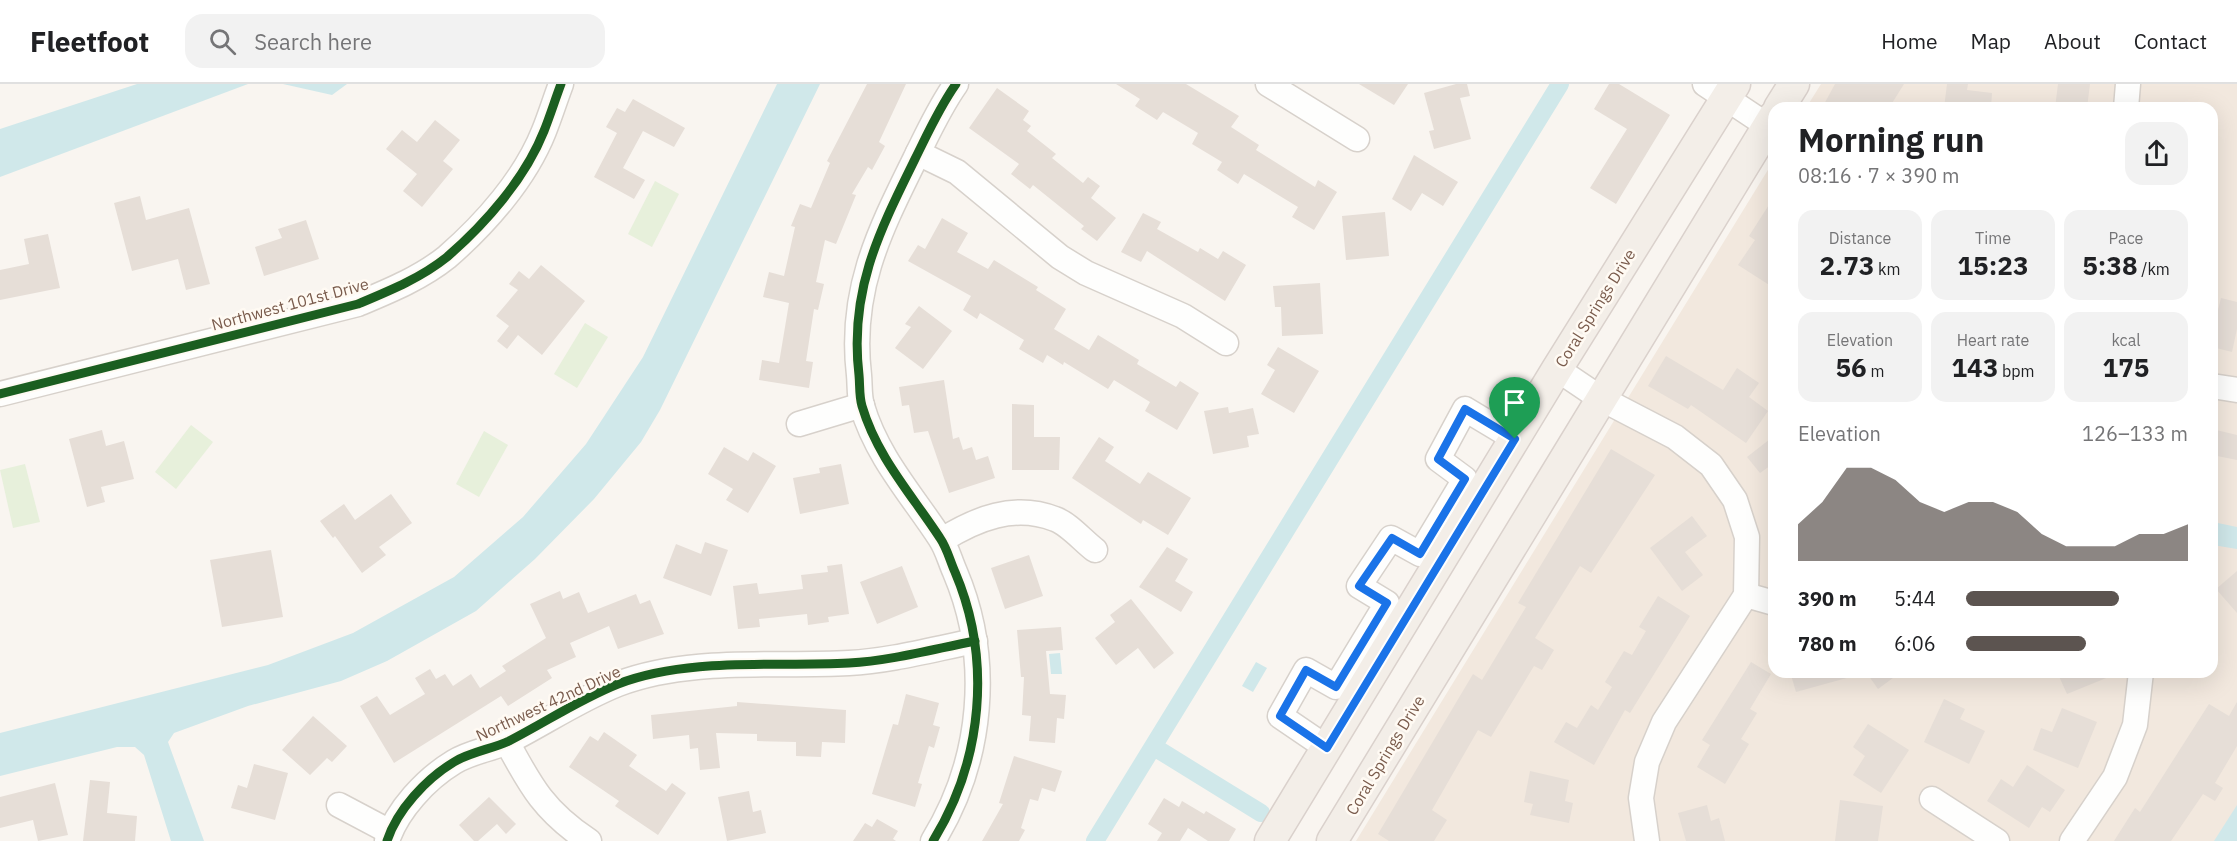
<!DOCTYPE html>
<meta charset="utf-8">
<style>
:root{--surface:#fff;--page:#f2f2f2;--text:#202124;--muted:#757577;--line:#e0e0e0;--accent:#5c5450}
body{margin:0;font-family:"IBM Plex Sans",sans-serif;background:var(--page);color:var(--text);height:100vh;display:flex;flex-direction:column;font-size:22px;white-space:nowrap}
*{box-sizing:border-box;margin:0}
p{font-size:20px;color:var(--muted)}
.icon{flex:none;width:33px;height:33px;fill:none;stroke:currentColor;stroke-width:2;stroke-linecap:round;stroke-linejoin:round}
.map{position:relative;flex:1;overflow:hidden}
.panel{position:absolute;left:1768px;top:18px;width:450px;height:576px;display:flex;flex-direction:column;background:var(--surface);border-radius:18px;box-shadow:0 6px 24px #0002}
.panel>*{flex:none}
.pin{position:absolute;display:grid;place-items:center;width:51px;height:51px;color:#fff;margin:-62px -26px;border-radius:50% 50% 50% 0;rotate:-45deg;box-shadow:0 0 6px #0007}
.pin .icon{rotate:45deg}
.round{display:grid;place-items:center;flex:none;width:63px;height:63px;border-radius:18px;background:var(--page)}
.headline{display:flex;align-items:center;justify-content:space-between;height:102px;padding:0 30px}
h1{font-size:33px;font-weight:700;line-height:45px}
.metrics{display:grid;grid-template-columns:repeat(3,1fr);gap:9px;height:102px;padding:6px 30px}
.metrics div{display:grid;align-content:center;border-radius:15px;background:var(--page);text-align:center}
.metrics b{font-size:26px;font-weight:700}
.metrics small{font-size:16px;font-weight:400}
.metrics p{font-size:16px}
.chart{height:168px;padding:12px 30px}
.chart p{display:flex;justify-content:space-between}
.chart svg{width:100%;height:108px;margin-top:6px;fill:var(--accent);opacity:.7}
ul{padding:0 30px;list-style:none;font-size:20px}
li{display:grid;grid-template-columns:96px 72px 1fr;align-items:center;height:45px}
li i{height:15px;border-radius:8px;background:var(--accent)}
header{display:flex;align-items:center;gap:36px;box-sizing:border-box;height:84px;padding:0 30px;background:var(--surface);border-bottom:2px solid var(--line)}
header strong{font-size:28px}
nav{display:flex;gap:33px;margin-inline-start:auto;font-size:21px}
.search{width:420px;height:54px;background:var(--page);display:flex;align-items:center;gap:15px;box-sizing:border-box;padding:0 21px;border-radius:18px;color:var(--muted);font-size:22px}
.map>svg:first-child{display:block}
.residential{fill:#f2e8de}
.green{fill:#e7f0db}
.water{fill:#d0e8ea}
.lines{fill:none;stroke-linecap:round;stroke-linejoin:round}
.canal{stroke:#d0e8ea;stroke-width:18}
.building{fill:#e6ded7}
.minor-casing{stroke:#d7d1cb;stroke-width:27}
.major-casing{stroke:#dad1cc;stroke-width:33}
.minor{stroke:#fefefd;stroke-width:24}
.major{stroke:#f3eee8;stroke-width:30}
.cycleway-casing{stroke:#fffaf3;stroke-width:13}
.cycleway{stroke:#1b5e20;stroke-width:9}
.route-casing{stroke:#fff;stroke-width:12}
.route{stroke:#1a73e8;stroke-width:8}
.labels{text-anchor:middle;stroke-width:5;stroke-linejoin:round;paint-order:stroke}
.street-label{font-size:16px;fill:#7a5c4d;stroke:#fffaf3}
</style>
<header>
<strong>Fleetfoot</strong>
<div class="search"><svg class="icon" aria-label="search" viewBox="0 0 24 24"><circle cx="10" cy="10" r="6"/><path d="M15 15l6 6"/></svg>Search here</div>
<nav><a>Home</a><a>Map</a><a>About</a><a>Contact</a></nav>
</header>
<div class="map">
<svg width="2237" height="757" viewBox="0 0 2237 757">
<rect width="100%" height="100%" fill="#f9f5f0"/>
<!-- residential -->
<polygon class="residential" points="1821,0 2237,0 2237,757 1356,757 1774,76 1774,588 2212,588 2212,24 1806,24"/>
<!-- green -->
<g class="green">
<polygon points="655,97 679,110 652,163 628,150"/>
<polygon points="585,239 608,253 577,304 554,290"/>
<polygon points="191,341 213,358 176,405 155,388"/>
<polygon points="484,347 508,361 479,413 456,400"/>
<polygon points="25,380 40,438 13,444 0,386"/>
</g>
<!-- water -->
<g class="water">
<polygon points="137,0 248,0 0,93 0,45"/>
<polygon points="283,0 347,0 332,11"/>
<polygon points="777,0 820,0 660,326 641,358 594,415 535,475 476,527 387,577 341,597 248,622 174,649 168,658 204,757 171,757 144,671 135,663 117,663 0,692 0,649 268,581 353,549 454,493 523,433 586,360 643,273"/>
<polygon points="2213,438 2237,443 2237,465 2213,461"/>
<polygon points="1060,569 1062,590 1051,590 1049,570"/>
<polygon points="1256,578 1267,584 1253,608 1242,602"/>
<polygon points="2237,721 2237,757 2214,757"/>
</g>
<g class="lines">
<!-- canal -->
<g class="canal">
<polyline points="1154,663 1261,729"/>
<polyline points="1095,757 1560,0"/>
</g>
</g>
<!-- building -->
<g class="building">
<polygon points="867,0 906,0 879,58 885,62 872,86 868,83 852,110 856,111 836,160 825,156 816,198 824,200 818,226 814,225 806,277 813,278 809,304 759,296 762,276 779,279 789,219 763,213 769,188 784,192 795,143 791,142 800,120 811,124 830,79 827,77"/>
<polygon points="1116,0 1186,0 1239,32 1231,43 1259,61 1256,66 1315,103 1318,96 1337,108 1314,146 1292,133 1298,123 1244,90 1238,100 1217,86 1222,78 1192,60 1198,49 1163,28 1157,36 1135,22 1140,15"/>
<polygon points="1359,0 1408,0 1394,21"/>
<polygon points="1456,0 1467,0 1470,12 1460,14 1471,55 1434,65 1429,47 1434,46 1424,9"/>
<polygon points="1609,0 1619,0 1670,31 1616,120 1590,104 1627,45 1594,25"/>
<polygon points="1835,0 1904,0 1889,24 1822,24"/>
<polygon points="1947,0 1968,0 1967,6 1992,9 1991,24 1944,24"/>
<polygon points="2058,0 2090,0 2087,24 2055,24"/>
<polygon points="997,4 1029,27 1023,36 1031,42 1027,47 1056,70 1052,74 1083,99 1088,93 1100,102 1091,114 1116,134 1097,157 1081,145 1084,142 1033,101 1030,105 1011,90 1019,80 969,44"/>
<polygon points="633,15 685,44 674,63 643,47 623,84 645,96 634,115 594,93 617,49 606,43 617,24 625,28"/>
<polygon points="435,36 460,56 443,77 453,85 422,123 403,107 417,90 386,65 402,46 417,58"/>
<polygon points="1414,71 1458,98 1443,122 1422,109 1411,127 1392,115"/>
<polygon points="140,112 146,136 189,124 210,200 186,206 178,175 132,187 114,119"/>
<polygon points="1774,113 1774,204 1738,181 1755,156 1749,152"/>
<polygon points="1385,128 1389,172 1346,176 1342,132"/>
<polygon points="1143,129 1161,138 1157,145 1198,168 1200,164 1218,175 1223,167 1246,181 1225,217 1147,167 1141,178 1121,168"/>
<polygon points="942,134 968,149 957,168 988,185 994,176 1038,203 1036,206 1066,225 1054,245 1089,266 1098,251 1139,276 1137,280 1176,303 1180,297 1199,309 1177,346 1145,327 1150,318 1114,296 1108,305 1064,278 1063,281 1047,271 1043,279 1019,265 1024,256 980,229 977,235 963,226 971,212 908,177 918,161 925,165"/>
<polygon points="306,136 319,175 264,192 255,163 282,154 278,145"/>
<polygon points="48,150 60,204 0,216 0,186 29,180 24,155"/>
<polygon points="541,181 585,217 542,271 518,251 507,265 497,257 509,242 496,232 518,206 509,200 519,187 529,195"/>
<polygon points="1320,199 1323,250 1282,252 1281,223 1275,223 1273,202"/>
<polygon points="2221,214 2237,218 2237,245 2232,268 2212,263 2212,225 2218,226"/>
<polygon points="919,222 952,247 923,285 895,264 911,243 905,240"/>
<polygon points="1278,263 1319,287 1294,329 1261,310 1275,286 1267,281"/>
<polygon points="1666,272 1723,306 1737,284 1759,299 1749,313 1768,327 1746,359 1691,321 1688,325 1648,302"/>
<polygon points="944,296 953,355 959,353 963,366 972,363 976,376 988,372 995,394 949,409 928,347 914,349 909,321 902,322 899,303"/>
<polygon points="1012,320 1034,321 1034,353 1060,353 1059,386 1012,386"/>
<polygon points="1228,323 1229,329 1253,324 1259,350 1247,352 1249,363 1213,370 1204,327"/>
<polygon points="2212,345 2237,351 2237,376 2212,371"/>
<polygon points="102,346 106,362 124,357 134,395 101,403 105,418 87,423 69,355"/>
<polygon points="1774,352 1774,379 1760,389 1747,373"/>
<polygon points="1099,353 1114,363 1105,377 1140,400 1148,388 1191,414 1168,451 1143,436 1141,440 1072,394"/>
<polygon points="724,363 748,377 753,368 776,382 748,429 726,416 733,405 708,390"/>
<polygon points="1611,365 1655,391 1591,489 1580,482 1535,554 1554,566 1542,586 1534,582 1491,653 1478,646 1432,726 1447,736 1434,757 1389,757 1378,750 1473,590 1482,596 1526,523 1518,519"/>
<polygon points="841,380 849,420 800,430 793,394 820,389 819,384"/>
<polygon points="391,410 412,439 379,463 386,471 362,489 335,452 333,454 320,437 344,420 355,436"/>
<polygon points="1692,432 1707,452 1685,468 1703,491 1682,507 1650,464"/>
<polygon points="705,458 728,466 711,512 663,494 676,460 701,470"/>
<polygon points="1167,463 1188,475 1175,497 1193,508 1181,528 1139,503"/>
<polygon points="271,466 283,533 222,543 210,476"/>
<polygon points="1029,471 1043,512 1005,525 991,484"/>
<polygon points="842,480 849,530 828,533 829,538 808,541 807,530 759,535 760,543 738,545 733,502 757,499 759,510 803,505 801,491 828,488 827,482"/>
<polygon points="902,482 918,523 877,540 860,498"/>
<polygon points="2237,487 2237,529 2216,505"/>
<polygon points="560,507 563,515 579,508 588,529 636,510 640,520 650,516 664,550 618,565 609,542 570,559 576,573 547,586 552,594 508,622 501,612 394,679 360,622 377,612 390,631 425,610 415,594 430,585 436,595 445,590 453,602 471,590 480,604 506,587 502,582 546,554 530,520"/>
<polygon points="1658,512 1690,532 1630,629 1625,626 1594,681 1554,658 1566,638 1577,644 1591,621 1598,626 1612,603 1605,598 1624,567 1632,571 1646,547 1639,543"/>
<polygon points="1131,515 1174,569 1154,585 1138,564 1116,581 1095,554 1115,538 1110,531"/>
<polygon points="1061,543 1063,566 1046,567 1050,610 1066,611 1064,635 1057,634 1055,659 1029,657 1031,632 1022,631 1024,593 1021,593 1017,546"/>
<polygon points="1751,578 1771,590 1750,625 1757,629 1741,655 1749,660 1725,700 1697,683 1710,661 1702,656"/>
<polygon points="1790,588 1854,588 1854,592 1796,608"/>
<polygon points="1866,588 1901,588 1878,605"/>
<polygon points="2057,588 2121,588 2067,610"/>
<polygon points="906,610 939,619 933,641 940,643 934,664 929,662 918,699 922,700 915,723 872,710 893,640 898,641"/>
<polygon points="1944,615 1965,625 1960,635 1985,647 1969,680 1924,658"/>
<polygon points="737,618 846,626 845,659 822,658 821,673 796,672 796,658 757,657 757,650 716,649 720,684 700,686 698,664 690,665 689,651 653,655 651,631 737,622"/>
<polygon points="2237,618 2237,662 2215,699 2223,704 2215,717 2203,710 2171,757 2114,757 2135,724 2140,728 2209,620 2229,632"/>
<polygon points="2062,624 2097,638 2078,684 2033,666 2041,644 2052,648"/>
<polygon points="313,632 347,662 332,678 327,674 310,691 282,666"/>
<polygon points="1868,640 1909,666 1881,709 1853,691 1865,672 1853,663"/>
<polygon points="604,648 637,671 629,682 666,707 672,699 686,709 658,751 615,722 619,717 569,683 590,652 598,657"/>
<polygon points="1014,672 1062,687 1055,708 1042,704 1038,717 1030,715 1021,744 1025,746 1019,757 982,757 1003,720 999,719"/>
<polygon points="254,680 288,689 275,736 231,724 238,701 247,704"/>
<polygon points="2027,681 2065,706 2050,728 2042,723 2029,744 1987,717 2001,695 2013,703"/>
<polygon points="1530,687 1569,696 1565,717 1573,719 1569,739 1530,731 1533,720 1524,718"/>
<polygon points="90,696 110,698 107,729 137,732 135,757 83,757"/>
<polygon points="55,699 68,751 38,757 33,736 0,744 0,713"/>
<polygon points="749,707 753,728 761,726 766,749 727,757 718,713"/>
<polygon points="489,713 516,740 506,750 497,740 478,757 474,757 459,741"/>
<polygon points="1164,714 1179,723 1182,717 1204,730 1206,727 1236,745 1229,757 1208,757 1188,744 1180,757 1157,757 1162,749 1148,740"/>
<polygon points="1840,716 1883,722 1878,757 1835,757"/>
<polygon points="1707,721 1711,737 1719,734 1725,757 1686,757 1678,729"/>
<polygon points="877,735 898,747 893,755 896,757 853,757 865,739 872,743"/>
</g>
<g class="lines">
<defs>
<g id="minor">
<polyline points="1268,0 1357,55"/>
<polyline points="1705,0 1768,42"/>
<polyline points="2126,24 2128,0"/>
<polyline points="918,69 957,88 1060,173 1086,189 1183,232 1226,259"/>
<polyline points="1557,285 1600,314 1675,353 1711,381 1735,416 1747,453 1746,511 1664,638 1647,678 1641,714 1647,757"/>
<polyline points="2212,302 2237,306"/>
<path d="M0 310 358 220C389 207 421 194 447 173 485 140 525 95 544 47 550 32 555 16 561 0"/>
<polyline points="799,340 862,321"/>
<path d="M942 456C976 435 1014 419 1055 435 1069 440 1083 457 1095 466"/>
<polyline points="1746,511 1774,519"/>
<path d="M507 658C531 703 545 728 589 757"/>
<polyline points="1327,664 1280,632 1306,586 1336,603 1387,519 1359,502 1391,454 1420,470 1465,395 1438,375 1465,325 1515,355"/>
<polyline points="1932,715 1997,757"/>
<polyline points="339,721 390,748"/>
<path d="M387 757C397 726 426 695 454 678 470 668 492 665 509 657 546 638 580 615 618 600 689 573 774 583 849 579 890 577 934 565 975 557"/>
<path d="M933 757C983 676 992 575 955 488 950 477 947 464 940 454 912 411 877 373 862 322 859 312 860 301 859 291 849 207 879 148 915 75 928 49 939 24 956 0"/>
<polyline points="2072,757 2115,693 2135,641 2141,588"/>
</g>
<g id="major">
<polyline points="1779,24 1794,0"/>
<polyline points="1270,757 1557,285 1735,0"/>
<polyline points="1332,757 1774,32"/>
</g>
</defs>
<!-- minor casing -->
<use href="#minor" class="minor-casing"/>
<!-- major casing -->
<use href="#major" class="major-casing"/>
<!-- minor -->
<use href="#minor" class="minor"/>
<!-- major -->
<use href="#major" class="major"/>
<defs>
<g id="cycleway">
<path d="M0 310 358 220C389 207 421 194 447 173 485 140 525 95 544 47 550 32 555 16 561 0"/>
<path d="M387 757C397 726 426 695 454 678 470 668 492 665 509 657 546 638 580 615 618 600 689 573 774 583 849 579 890 577 934 565 975 557"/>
<path d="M933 757C983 676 992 575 955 488 950 477 947 464 940 454 912 411 877 373 862 322 859 312 860 301 859 291 849 207 879 148 915 75 928 49 939 24 956 0"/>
</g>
</defs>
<!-- cycleway casing -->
<use href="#cycleway" class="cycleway-casing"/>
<!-- cycleway -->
<use href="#cycleway" class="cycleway"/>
</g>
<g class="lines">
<defs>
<polygon id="route" points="1465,325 1515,355 1327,664 1280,632 1306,586 1336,603 1387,519 1359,502 1392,454 1420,470 1465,395 1438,375"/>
</defs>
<!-- route casing -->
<use href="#route" class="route-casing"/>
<!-- route -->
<use href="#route" class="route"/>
</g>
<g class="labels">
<!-- street labels -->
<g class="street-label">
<text transform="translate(290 220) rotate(-15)" y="6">Northwest 101st Drive</text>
<text transform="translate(1595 224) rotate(-58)" y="6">Coral Springs Drive</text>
<text transform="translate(548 619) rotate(-25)" y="6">Northwest 42nd Drive</text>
<text transform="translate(1385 671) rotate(-59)" y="6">Coral Springs Drive</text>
</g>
</g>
</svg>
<div class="pin" style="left:1515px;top:355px;background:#1e9e55"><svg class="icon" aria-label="arrive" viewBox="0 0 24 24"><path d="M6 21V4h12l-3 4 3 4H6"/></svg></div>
<section class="panel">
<div class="headline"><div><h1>Morning run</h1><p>08:16 · 7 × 390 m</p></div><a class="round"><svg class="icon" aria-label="share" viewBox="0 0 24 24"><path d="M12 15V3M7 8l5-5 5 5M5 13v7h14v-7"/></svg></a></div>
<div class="metrics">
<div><p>Distance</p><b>2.73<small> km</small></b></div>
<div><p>Time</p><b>15:23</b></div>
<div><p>Pace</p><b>5:38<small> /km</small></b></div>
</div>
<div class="metrics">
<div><p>Elevation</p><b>56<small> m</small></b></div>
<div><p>Heart rate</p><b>143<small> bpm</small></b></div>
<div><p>kcal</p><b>175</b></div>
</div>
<div class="chart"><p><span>Elevation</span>126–133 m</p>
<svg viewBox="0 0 160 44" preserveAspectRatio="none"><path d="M0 44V29L10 20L20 6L30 6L40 11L50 20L60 24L70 20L80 20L90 24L100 33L110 38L120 38L130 38L140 33L150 33L160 29V44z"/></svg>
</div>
<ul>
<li><b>390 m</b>5:44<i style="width:69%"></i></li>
<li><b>780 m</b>6:06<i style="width:54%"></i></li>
</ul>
</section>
</div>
